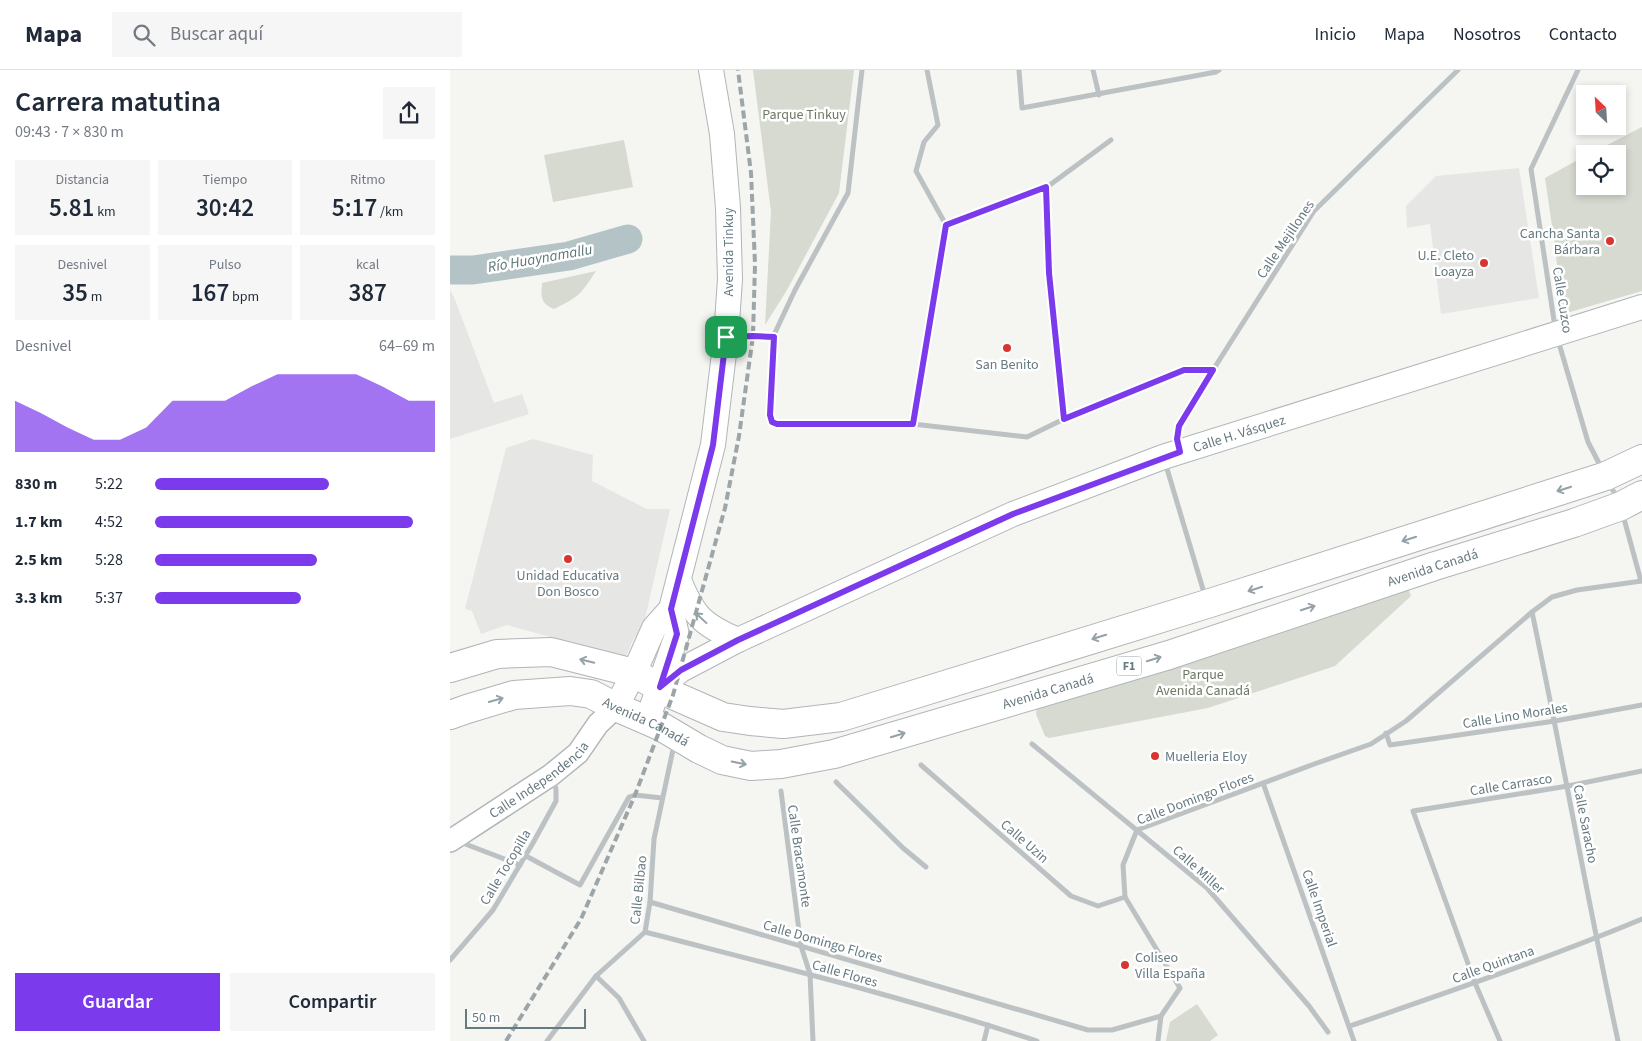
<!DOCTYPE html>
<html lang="es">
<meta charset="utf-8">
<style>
:root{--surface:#fff;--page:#f6f6f7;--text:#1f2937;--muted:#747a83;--line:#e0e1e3;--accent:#7c3aed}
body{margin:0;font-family:"Source Sans 3",sans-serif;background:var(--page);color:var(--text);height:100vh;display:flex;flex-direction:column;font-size:19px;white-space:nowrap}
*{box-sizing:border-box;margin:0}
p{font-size:16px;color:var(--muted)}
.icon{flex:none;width:28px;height:28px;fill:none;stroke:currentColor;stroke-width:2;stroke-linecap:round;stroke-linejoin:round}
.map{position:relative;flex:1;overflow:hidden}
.details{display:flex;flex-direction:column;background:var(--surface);width:450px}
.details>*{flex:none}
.needle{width:32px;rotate:335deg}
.controls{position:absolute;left:1126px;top:15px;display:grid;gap:10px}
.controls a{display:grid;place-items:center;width:50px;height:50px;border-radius:0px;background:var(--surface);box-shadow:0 2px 8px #0003;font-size:25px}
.scale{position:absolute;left:15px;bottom:12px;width:121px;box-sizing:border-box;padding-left:5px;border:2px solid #667a81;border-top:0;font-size:14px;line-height:18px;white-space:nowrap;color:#667a81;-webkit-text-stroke:4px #fff;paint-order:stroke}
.pin{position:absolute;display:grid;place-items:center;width:42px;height:42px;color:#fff;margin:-21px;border-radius:10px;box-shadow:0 2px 8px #0006}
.round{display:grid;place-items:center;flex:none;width:52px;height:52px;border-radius:0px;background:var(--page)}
.headline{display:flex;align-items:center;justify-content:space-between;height:85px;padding:0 15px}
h1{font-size:28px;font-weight:600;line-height:38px}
.stats{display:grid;grid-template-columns:repeat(3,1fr);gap:8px;height:85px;padding:5px 15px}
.stats div{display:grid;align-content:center;border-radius:0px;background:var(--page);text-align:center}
.stats b{font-size:25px;font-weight:600}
.stats small{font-size:14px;font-weight:400}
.stats p{font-size:14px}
.chart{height:140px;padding:10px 15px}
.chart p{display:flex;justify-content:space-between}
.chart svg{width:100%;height:90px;margin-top:5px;fill:var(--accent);opacity:.7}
.button{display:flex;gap:10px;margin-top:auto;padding:10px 15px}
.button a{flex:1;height:58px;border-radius:0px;background:var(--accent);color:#fff;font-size:20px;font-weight:600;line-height:58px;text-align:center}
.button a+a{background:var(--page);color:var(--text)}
ul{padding:0 15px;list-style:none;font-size:16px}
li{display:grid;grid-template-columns:80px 60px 1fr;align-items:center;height:38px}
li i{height:12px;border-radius:6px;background:var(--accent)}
header{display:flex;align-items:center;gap:30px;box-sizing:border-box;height:70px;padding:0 25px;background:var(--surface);border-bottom:1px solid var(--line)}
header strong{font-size:24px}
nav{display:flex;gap:28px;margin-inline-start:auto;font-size:18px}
.search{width:350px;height:45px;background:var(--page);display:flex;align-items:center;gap:12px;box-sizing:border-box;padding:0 18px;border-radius:0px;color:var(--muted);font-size:19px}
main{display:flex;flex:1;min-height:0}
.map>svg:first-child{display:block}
.built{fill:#e6e6e5}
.park{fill:#d6dad1}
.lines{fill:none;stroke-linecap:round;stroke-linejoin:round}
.river{stroke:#b4c3c5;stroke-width:29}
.secondary-casing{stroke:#afb6b9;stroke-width:24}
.primary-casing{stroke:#b0b6b8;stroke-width:26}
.highway-casing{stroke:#b0b5b7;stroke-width:30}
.street{stroke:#bcc2c4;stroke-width:5}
.secondary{stroke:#fff;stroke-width:21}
.primary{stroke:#fff;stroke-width:24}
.highway{stroke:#fff;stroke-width:28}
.rail{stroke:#9ca5a8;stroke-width:4;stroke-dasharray:8 4;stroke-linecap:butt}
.oneway{stroke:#94a2a7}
.route-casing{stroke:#fff;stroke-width:10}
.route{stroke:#7c3aed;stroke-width:6}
.poi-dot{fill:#d73630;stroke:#fff;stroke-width:2}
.labels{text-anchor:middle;stroke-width:5;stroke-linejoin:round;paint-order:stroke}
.shield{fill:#fff;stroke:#94a2a7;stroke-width:1}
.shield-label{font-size:12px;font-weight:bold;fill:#667a81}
.park-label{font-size:14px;fill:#6d7965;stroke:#fff}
.poi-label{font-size:14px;fill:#667a81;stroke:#fff;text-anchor:end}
.street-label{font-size:14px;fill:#667a81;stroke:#fff}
.water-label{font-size:15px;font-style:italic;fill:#5d7677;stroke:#fff}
</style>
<header>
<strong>Mapa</strong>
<div class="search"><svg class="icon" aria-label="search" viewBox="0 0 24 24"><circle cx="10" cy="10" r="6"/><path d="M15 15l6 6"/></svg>Buscar aquí</div>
<nav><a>Inicio</a><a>Mapa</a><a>Nosotros</a><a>Contacto</a></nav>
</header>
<main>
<section class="details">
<div class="headline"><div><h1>Carrera matutina</h1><p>09:43 · 7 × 830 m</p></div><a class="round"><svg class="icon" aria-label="share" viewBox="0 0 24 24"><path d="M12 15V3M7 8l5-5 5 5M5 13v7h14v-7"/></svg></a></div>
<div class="stats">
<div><p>Distancia</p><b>5.81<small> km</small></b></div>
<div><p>Tiempo</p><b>30:42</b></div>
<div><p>Ritmo</p><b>5:17<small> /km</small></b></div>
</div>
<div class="stats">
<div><p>Desnivel</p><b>35<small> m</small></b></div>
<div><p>Pulso</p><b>167<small> bpm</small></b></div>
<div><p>kcal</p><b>387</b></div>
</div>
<div class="chart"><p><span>Desnivel</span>64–69 m</p>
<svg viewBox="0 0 160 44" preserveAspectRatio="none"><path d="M0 44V19L10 25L20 32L30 38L40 38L50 32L60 19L70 19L80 19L90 12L100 6L110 6L120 6L130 6L140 12L150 19L160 19V44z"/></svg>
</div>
<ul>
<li><b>830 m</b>5:22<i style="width:62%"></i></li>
<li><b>1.7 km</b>4:52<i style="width:92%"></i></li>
<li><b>2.5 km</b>5:28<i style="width:58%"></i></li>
<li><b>3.3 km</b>5:37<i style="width:52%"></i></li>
</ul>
<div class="button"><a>Guardar</a><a>Compartir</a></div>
</section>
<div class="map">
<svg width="1192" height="971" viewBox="0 0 1192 971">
<rect width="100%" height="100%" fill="#f5f5f2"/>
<!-- built -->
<g class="built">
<polygon points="1069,98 1089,228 991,244 980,154 957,158 956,136 986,106"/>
<polygon points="0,220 4,227 44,333 72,324 79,344 0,369"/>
<polygon points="83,369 143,385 142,411 197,439 220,439 193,558 183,570 175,588 57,555 31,564 22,541 15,539 56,378"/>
</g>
<!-- park -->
<g class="park">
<polygon points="303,0 404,0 389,123 337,220 315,255 321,142"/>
<polygon points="1192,57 1192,221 1113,244 1104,170 1095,108 1135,86 1135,116 1168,116 1168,84 1140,84"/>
<polygon points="174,70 183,117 103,132 94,85"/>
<path d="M146 201C131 224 129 227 104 239 90 233 91 226 92 213Z"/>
<polygon points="959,520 961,526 885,596 758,638 599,668 595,666 586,644 587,636"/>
<polygon points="747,934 768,965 760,971 716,971 720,952"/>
</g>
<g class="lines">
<!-- river -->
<polyline class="river" points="0,200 23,200 119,186 178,169"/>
<defs>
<g id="secondary">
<path id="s1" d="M0 771 101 705 128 683 148 654 166 637"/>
</g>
<g id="primary">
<path d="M229 510C243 545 252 555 288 570"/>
<path id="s2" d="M210 617 231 600 288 570 563 444 713 387 1192 237"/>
<polyline points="166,637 184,603 204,558 221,539 263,375 276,267 280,209 278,138 272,64 261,0"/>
<polyline points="197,651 227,565 221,539"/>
</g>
<g id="highway">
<polyline points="0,598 47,584 101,582 184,603 223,625 273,647 300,651 333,654 391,647 757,534 1156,406 1192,389"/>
<path id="s3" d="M0 645 17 639 64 625 120 621 141 624 166 637 212 657 249 679 272 690 301 696 331 694 384 684 719 585 985 496 1124 453 1171 436 1192 425"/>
</g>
</defs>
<!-- secondary casing -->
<use href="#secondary" class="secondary-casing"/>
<!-- primary casing -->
<use href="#primary" class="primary-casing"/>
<!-- highway casing -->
<use href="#highway" class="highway-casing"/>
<!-- street -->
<g class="street">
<polyline points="412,0 398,123 345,220 323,267 319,345 323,352 327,354 463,354 577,367 614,349 734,300 763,300"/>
<polyline points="569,0 572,38 766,2 769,0"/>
<polyline points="643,0 649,25"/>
<polyline points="597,117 599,203 614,349"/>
<polyline points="496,155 597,117 661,70"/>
<polyline points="1105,257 1081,99 1128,0"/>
<polyline points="282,267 323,267"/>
<polyline points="1108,270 1138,372 1152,399"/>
<polyline points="463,354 496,155 466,101 474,72 488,55 477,0"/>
<polyline points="729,375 727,369 729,356 763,300 864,141 1008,0"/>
<polyline points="715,392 755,526"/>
<polyline points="1159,413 1168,430"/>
<polyline points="1173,445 1191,511"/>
<path d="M1082 542C1112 684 1137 828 1168 971"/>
<polyline points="936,663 940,675 1105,651 1192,635"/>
<polyline points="582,674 757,818 859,936 878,962"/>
<polyline points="471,695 621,826 648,836 675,827"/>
<polyline points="386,712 453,778 476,797"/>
<polyline points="813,713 904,971"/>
<polyline points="331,721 351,876 360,904 363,971"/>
<polyline points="10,772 70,795"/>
<polyline points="76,786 130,815 179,727 185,725 212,728"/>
<polyline points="200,832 638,960 662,960 711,946 730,918 675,827 673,795 687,760 867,693 921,674 956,651 1082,542 1102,527 1127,520 1192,511"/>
<path d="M195 862C326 896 458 928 587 971"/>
<polyline points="0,890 43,840 83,773 106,731 106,719 103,709"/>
<polyline points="146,906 169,928 194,971"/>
<path d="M900 956C998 922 1096 889 1192 849"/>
<polyline points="97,971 146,906 195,862 200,832 204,769 224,675"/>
<polyline points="534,971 538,955"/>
<polyline points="708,971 711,946"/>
<polyline points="1050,971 1025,913 963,741 1118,716 1192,701"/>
</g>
<!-- secondary -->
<use href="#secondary" class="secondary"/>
<!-- primary -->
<use href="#primary" class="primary"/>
<!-- highway -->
<use href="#highway" class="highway"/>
<!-- rail -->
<polyline class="rail" points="56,971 131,849 185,725 223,625 275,438 289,366 303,266 305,194 301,103 288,0"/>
</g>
<!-- one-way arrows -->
<defs><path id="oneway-shaft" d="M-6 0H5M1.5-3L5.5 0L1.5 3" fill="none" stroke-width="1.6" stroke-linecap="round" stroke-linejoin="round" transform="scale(1.25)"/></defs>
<g class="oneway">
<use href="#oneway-shaft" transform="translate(1114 419) rotate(162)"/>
<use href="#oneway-shaft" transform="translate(959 469) rotate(162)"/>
<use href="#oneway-shaft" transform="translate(805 519) rotate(162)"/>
<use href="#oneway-shaft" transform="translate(858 538) rotate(-18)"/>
<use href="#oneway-shaft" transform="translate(251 548) rotate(-137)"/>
<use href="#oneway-shaft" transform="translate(649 567) rotate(163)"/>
<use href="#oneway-shaft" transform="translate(704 589) rotate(-17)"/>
<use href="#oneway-shaft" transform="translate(137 591) rotate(-166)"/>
<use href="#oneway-shaft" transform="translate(46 630) rotate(-16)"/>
<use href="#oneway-shaft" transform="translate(448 665) rotate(-17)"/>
<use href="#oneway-shaft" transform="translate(289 693) rotate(12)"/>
</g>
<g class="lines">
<defs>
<polygon id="route" points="596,117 599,203 614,349 734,300 763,300 729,356 727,369 730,382 563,444 288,570 231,600 210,617 227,564 221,539 263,375 276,267 303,266 324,267 320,345 322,352 327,354 463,354 496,155"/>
</defs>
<!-- route casing -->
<use href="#route" class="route-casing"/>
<!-- route -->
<use href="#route" class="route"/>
</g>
<!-- markers -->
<g class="poi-dot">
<circle cx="1160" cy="171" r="5"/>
<circle cx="1034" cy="193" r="5"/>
<circle cx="557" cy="278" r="5"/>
<circle cx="118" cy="489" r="5"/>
<circle cx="705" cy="686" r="5"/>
<circle cx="675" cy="895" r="5"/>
</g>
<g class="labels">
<!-- shield labels -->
<rect class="shield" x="666.5" y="586.5" width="25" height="19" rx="4"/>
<g class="shield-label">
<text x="679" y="600">F1</text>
</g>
<!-- park labels -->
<g class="park-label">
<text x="354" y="49">Parque Tinkuy</text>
<text x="753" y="609">Parque<tspan x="753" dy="16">Avenida Canadá</tspan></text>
</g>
<!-- poi labels -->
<g class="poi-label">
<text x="1150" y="168">Cancha Santa<tspan x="1150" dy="16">Bárbara</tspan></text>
<text x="1024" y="190">U.E. Cleto<tspan x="1024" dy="16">Loayza</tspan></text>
<text x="557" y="299" text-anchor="middle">San Benito</text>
<text x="118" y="510" text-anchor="middle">Unidad Educativa<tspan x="118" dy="16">Don Bosco</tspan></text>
<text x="715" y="691" text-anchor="start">Muelleria Eloy</text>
<text x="685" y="892" text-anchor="start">Coliseo<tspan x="685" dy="16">Villa España</tspan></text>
</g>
<!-- street labels -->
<g class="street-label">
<text transform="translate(835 169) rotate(-56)" y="5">Calle Mejillones</text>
<text transform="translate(278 182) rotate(-90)" y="5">Avenida Tinkuy</text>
<text transform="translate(1113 230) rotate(81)" y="5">Calle Cuzco</text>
<text dy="5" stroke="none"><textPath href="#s2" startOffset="634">Calle H. Vásquez</textPath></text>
<text dy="5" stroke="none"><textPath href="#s3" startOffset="1032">Avenida Canadá</textPath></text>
<text dy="5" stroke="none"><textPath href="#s3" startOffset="628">Avenida Canadá</textPath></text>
<text transform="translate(1065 645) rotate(-9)" y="5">Calle Lino Morales</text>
<text dy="5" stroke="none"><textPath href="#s3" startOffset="206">Avenida Canadá</textPath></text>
<text dy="5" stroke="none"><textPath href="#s1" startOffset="108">Calle Independencia</textPath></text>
<text transform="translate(1061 714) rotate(-9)" y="5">Calle Carrasco</text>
<text transform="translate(745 728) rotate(-21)" y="5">Calle Domingo Flores</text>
<text transform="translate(1136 754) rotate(79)" y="5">Calle Saracho</text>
<text transform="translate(575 771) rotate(41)" y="5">Calle Uzin</text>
<text transform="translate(350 786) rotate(82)" y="5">Calle Bracamonte</text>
<text transform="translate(55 797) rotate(-59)" y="5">Calle Tocopilla</text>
<text transform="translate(749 799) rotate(42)" y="5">Calle Miller</text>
<text transform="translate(188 820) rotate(-84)" y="5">Calle Bilbao</text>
<text transform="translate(870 838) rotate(71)" y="5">Calle Imperial</text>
<text transform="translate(373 871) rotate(16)" y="5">Calle Domingo Flores</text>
<text transform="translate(1043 894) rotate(-20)" y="5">Calle Quintana</text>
<text transform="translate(395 903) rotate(16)" y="5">Calle Flores</text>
</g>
<!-- water labels -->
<g class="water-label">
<text transform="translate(90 188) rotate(-10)" y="5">Río Huaynamallu</text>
</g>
</g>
</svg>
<div class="controls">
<a><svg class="needle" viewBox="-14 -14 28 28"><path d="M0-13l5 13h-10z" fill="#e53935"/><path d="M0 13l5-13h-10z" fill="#747a83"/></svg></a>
<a><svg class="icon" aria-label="locate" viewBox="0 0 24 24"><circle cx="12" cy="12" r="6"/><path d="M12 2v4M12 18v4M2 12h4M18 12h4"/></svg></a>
</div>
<div class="scale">50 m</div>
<div class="pin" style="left:276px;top:267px;background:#1e9e55"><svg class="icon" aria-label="arrive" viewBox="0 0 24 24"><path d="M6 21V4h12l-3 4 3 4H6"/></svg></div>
</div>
</main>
